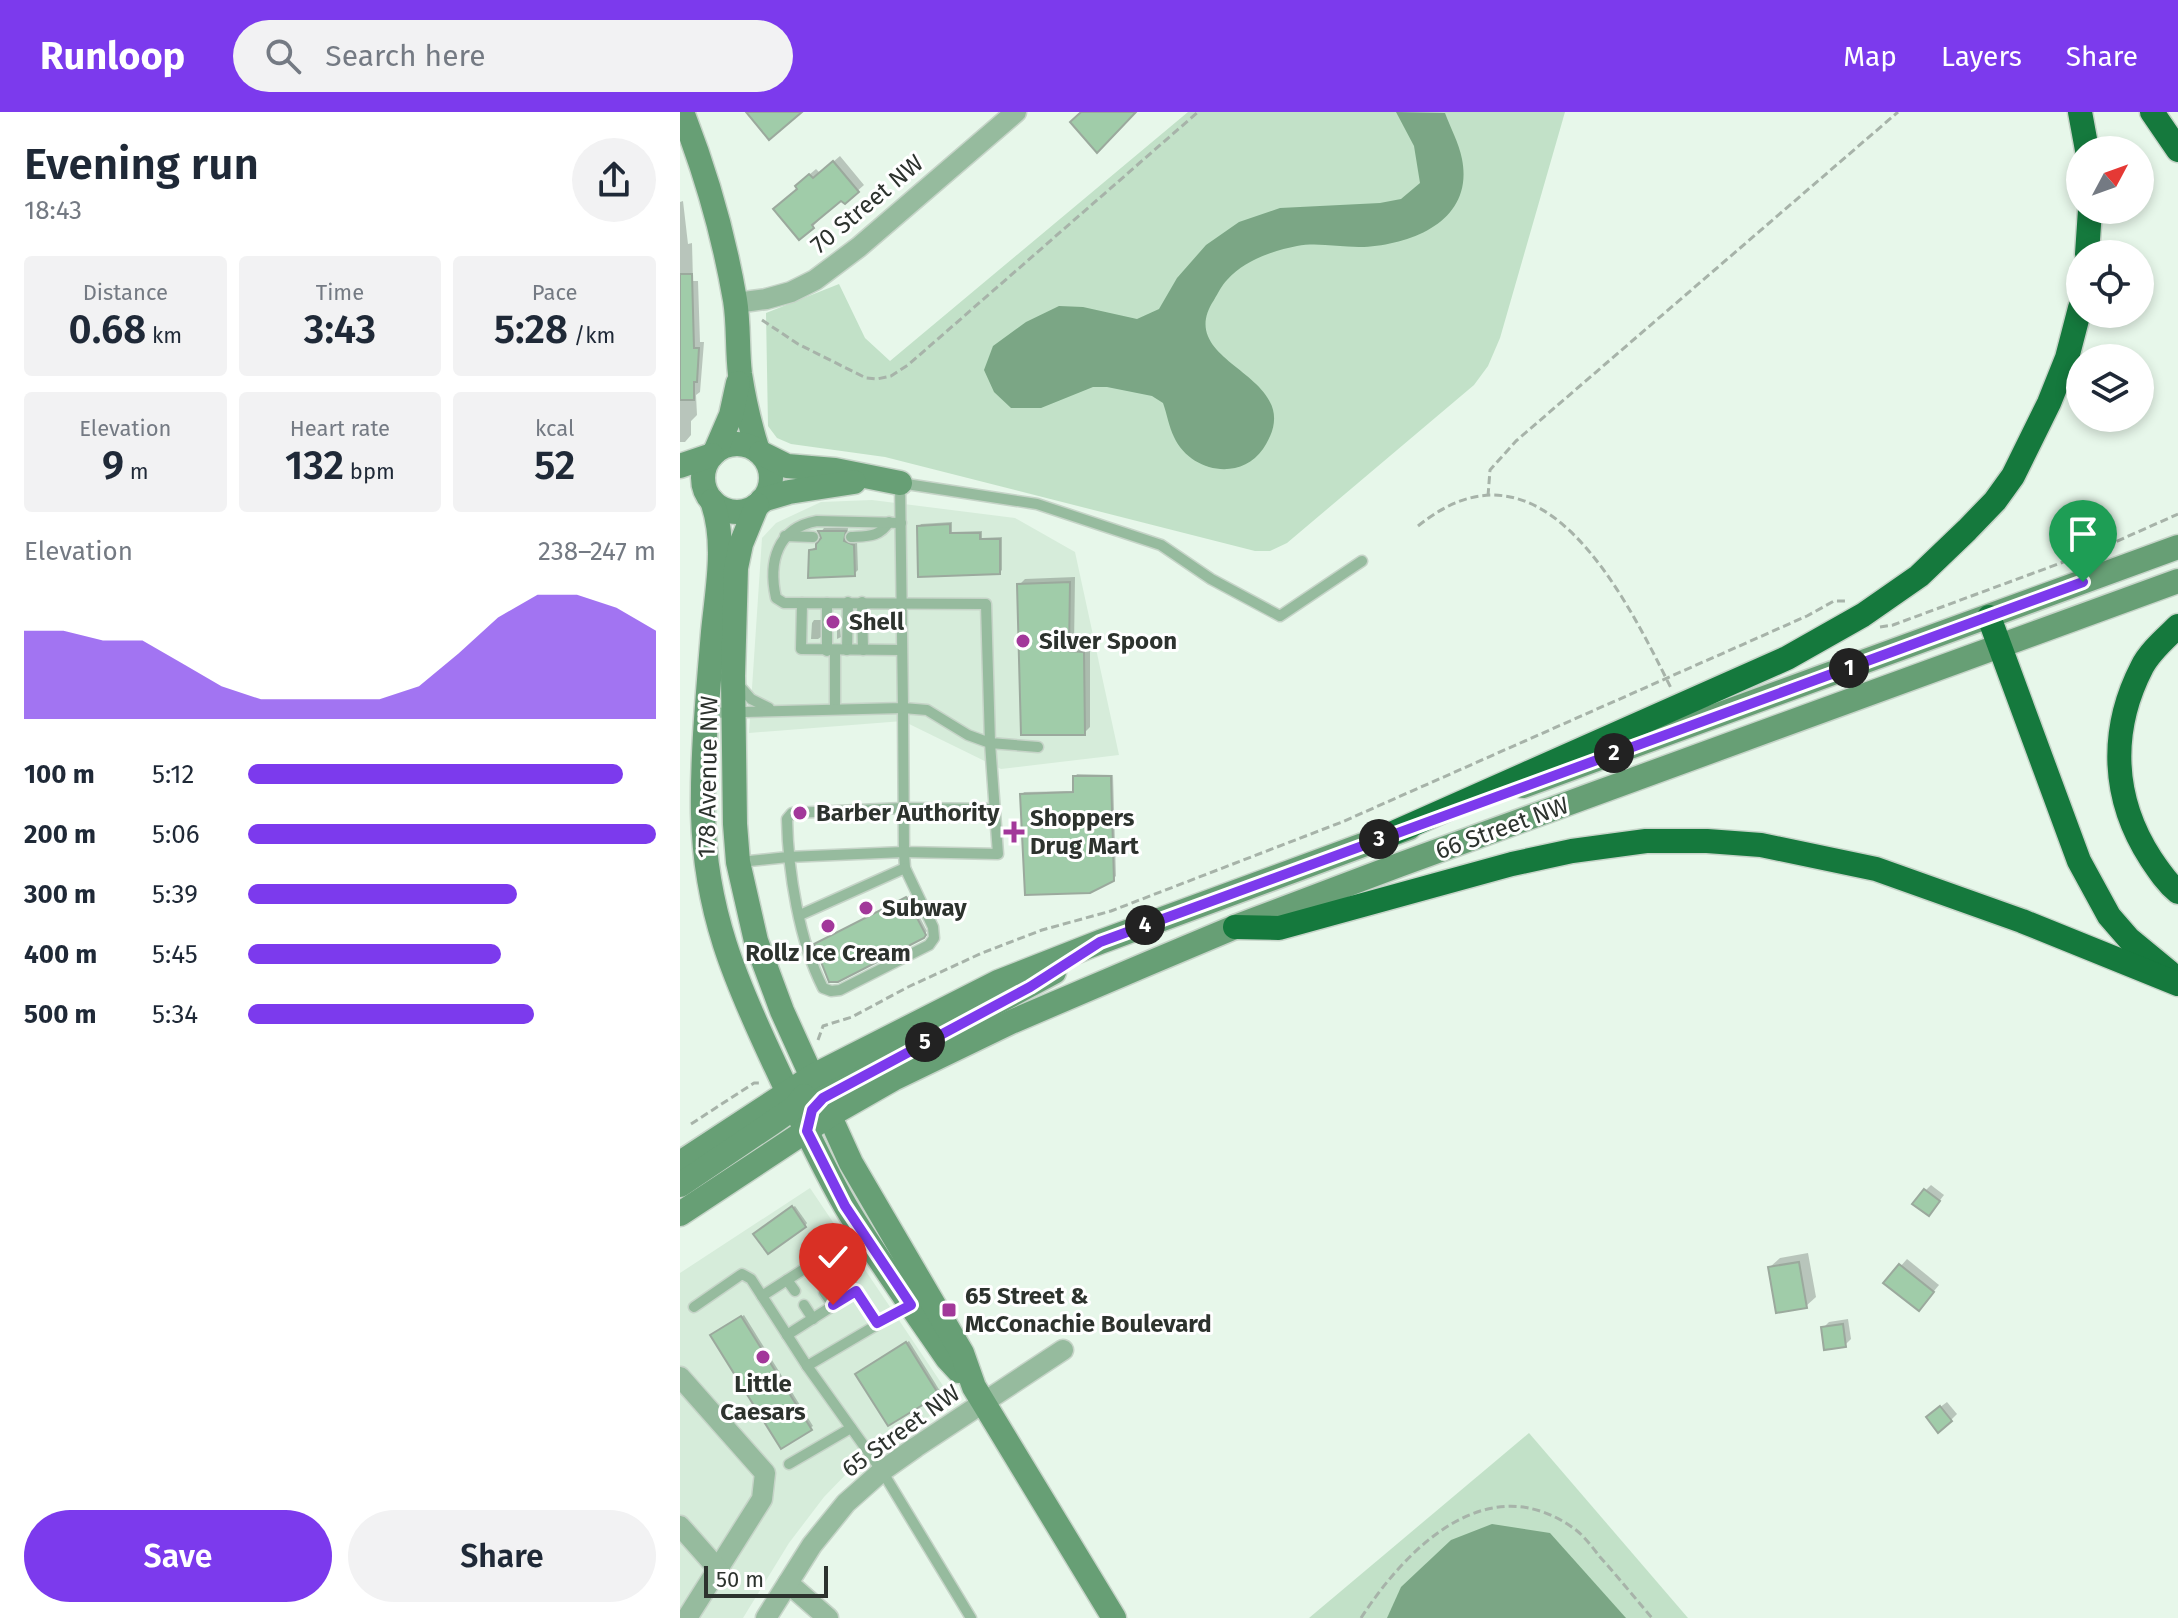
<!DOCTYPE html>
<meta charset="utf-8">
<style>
:root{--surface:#fff;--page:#f2f2f3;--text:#1f2937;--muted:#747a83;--accent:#7c3aed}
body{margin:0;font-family:"Fira Sans",sans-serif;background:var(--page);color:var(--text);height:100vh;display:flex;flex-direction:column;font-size:30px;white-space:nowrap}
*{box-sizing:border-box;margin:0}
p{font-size:26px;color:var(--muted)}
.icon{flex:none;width:44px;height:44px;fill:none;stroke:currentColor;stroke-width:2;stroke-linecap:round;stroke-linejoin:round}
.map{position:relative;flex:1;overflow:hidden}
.side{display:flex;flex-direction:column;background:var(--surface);width:680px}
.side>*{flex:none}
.needle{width:52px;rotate:49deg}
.tools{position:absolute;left:1386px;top:24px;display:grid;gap:16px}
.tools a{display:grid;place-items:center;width:88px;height:88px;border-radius:50%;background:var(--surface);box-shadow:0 4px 12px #0003;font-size:40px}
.scale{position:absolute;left:24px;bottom:20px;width:124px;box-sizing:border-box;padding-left:8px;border:4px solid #2d332e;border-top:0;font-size:22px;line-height:28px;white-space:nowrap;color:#2d332e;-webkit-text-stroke:6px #fff;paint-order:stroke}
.pin{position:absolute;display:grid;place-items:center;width:68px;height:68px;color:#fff;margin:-82px -34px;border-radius:50% 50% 50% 0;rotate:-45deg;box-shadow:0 0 8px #0007}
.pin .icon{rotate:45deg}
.km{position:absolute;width:40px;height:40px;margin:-20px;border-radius:50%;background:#222;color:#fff;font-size:22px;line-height:40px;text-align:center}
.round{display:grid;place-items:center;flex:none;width:84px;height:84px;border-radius:42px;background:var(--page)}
.overview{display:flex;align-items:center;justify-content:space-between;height:136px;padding:0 24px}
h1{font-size:44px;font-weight:600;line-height:60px}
.stats{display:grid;grid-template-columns:repeat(3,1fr);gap:12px;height:136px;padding:8px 24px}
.stats div{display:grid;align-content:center;border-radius:8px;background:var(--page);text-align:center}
.stats b{font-size:40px;font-weight:600}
.stats small{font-size:22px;font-weight:400}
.stats p{font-size:22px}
.chart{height:224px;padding:16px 24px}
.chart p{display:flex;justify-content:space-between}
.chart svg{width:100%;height:144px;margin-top:8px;fill:var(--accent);opacity:.7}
.button{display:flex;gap:16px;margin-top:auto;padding:16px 24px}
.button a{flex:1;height:92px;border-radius:48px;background:var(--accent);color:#fff;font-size:32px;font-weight:600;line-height:92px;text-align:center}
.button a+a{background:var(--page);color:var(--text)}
ul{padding:0 24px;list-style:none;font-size:26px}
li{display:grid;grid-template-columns:128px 96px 1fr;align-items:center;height:60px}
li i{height:20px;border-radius:10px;background:var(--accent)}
header{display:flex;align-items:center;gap:48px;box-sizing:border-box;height:112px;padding:0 40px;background:var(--accent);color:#fff}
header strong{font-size:38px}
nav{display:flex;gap:44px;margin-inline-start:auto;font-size:28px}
.search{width:560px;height:72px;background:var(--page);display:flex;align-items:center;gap:20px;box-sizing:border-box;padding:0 28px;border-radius:44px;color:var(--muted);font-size:30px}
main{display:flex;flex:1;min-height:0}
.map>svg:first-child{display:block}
.built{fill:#d6ecda}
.green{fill:#c2e1c8}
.water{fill:#7ba685}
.shadow{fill:#0003}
.building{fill:#a0cca9;stroke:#9ba99d;stroke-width:2}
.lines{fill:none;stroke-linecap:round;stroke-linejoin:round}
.lane-casing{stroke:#c6d4c8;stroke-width:13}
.street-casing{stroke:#c6d4c8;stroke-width:23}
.secondary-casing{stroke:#c6d4c8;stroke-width:27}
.highway-casing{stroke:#c6d4c8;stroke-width:27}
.path{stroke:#a7b3a9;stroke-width:3;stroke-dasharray:8 4;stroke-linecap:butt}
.lane{stroke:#96bb9e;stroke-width:10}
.street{stroke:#96bb9e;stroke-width:20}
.secondary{stroke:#679f75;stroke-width:24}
.highway{stroke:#15793d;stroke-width:24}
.route-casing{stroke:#fff;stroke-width:16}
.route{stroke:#7c3aed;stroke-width:10}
.poi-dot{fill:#a2389a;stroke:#fff;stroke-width:3}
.labels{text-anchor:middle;stroke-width:6;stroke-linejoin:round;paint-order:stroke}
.street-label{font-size:24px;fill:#2d332e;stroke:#fff}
.poi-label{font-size:24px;font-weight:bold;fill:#2d332e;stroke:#fff;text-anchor:start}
</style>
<header>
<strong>Runloop</strong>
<div class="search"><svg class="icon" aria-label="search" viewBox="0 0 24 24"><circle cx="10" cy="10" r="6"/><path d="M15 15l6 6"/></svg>Search here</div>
<nav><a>Map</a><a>Layers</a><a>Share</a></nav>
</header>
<main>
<section class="side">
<div class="overview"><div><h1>Evening run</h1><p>18:43</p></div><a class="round"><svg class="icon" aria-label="share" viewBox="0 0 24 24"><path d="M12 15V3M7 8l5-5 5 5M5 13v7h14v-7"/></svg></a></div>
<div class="stats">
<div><p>Distance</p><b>0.68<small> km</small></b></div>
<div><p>Time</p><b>3:43</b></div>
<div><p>Pace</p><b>5:28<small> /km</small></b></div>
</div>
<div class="stats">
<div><p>Elevation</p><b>9<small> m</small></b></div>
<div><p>Heart rate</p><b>132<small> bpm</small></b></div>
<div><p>kcal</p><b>52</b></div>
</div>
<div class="chart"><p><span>Elevation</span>238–247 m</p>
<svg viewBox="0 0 160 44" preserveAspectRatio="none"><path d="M0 44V17L10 17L20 20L30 20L40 27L50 34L60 38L70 38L80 38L90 38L100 34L110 24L120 13L130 6L140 6L150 10L160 17V44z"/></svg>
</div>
<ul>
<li><b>100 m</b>5:12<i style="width:92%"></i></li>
<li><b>200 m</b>5:06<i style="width:100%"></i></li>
<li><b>300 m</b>5:39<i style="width:66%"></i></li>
<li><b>400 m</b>5:45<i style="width:62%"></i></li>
<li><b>500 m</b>5:34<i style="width:70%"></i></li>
</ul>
<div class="button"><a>Save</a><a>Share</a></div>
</section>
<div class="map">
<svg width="1498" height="1506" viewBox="0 0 1498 1506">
<rect width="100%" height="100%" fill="#e7f7ea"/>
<!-- built -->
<g class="built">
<polygon points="192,388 335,406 395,440 439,643 321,657 223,609 69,621 82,426 96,411 141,390"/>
<polygon points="130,1076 274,1290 213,1326 172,1356 144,1385 109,1431 63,1506 0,1506 0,1161"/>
</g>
<!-- green -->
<g class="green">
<polygon points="508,0 885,0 820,226 808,254 794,273 607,431 590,439 575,439 205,345 111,332 97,326 88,314 86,201 159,172 185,226 210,249"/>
<polygon points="849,1321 1008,1506 629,1506"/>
</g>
<!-- water -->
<g class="water">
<path d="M716 0 765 1C770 15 779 31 782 47 794 108 734 132 684 135 662 136 639 130 617 134 592 139 565 148 547 168 542 173 538 181 534 188 490 255 634 261 583 337 560 370 510 360 494 325 489 315 487 302 483 291L472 284 427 275H413L361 296H331L314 280 304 258 313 234 346 210 379 194 403 195 457 207 479 197 497 166 526 133 559 110 600 96 700 91 721 87 740 71 734 34Z"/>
<polygon points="812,1412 870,1421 946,1506 707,1506 721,1475 771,1428"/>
</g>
<!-- shadow -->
<g class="shadow">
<polygon points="160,44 184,73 165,90 162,86 137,107 138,109 133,114 119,76 123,68 136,57 140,61"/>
<polygon points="3,89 8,132 12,131 13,169 18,169 20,230 24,230 20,280 16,283 17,303 11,309 11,323 5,330 0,330 0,90"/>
<polygon points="272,410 272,420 302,419 302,426 322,425 322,458 320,460 239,415 241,412"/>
<polygon points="144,416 168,416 167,425 177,429 178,458 174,462 131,438 138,434 143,426 141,420"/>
<polygon points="395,465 394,534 410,534 410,615 404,621 339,473 345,467"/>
<polygon points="134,508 141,508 141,525 138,527 131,527 132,511"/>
<polygon points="159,508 161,525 157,527 157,510"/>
<polygon points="397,662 433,663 436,764 433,767 342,683 344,680 395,679 395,665"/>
<polygon points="229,784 247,819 243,825 139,830"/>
<polygon points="1251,1073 1264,1083 1254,1096 1245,1079"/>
<polygon points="115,1094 127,1111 125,1114 78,1119"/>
<polygon points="1128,1141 1136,1185 1126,1194 1090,1155 1100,1146"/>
<polygon points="1227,1147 1259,1173 1244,1191 1206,1171"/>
<polygon points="64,1203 133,1314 102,1334 35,1221"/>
<polygon points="1168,1207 1171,1227 1165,1233 1143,1216 1149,1210"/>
<polygon points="229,1229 260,1279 209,1312 180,1260"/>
<polygon points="1267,1290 1277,1302 1271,1308 1255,1299"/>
</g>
<!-- building -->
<g class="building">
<polygon points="66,0 122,0 89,28"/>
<polygon points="401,0 456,0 417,41 390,10"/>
<polygon points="153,49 179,80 165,92 161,89 132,113 134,116 119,128 93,97 117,77 115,74 129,62 133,66"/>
<polygon points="0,162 12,162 14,236 19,236 17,270 14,270 14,288 0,288"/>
<polygon points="270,412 270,421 300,421 300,427 320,427 320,462 238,465 237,414"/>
<polygon points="138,419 166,419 164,429 174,433 175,464 128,466 129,438 136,437 136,432 141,426"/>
<polygon points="390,470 389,539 404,540 405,623 341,623 337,472"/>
<polygon points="393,664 431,664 434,769 410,781 345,783 340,682 393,680"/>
<polygon points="226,785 246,823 244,826 158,870 149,870 134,832"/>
<polygon points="1244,1077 1260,1089 1249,1104 1232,1092"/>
<polygon points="112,1094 126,1115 88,1142 73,1122"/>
<polygon points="1119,1150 1127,1196 1096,1201 1088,1155"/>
<polygon points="1219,1152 1254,1180 1239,1199 1203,1171"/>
<polygon points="61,1204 132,1318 101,1337 30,1223"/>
<polygon points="1163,1212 1166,1235 1144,1238 1141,1215"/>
<polygon points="226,1230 259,1283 208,1314 175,1262"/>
<polygon points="1260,1294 1272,1309 1258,1321 1246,1305"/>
</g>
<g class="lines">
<defs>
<g id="lane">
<polyline points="105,424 133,425"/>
<path d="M171 425C188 424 200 425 209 410"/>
<polyline points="182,490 183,538"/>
<path d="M122 491H104L96 486C88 450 97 416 137 409L221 411"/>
<polyline points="167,538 168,490"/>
<polyline points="221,538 121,537 122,491 306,492 310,631 288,623 247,598 223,596 224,740 318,742 310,631 358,635"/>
<polyline points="147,539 147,491"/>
<polyline points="155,539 155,597"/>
<polyline points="58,572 71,587 89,596"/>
<polyline points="27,601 223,596 220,371 357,392 481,433 531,467 600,504 682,449"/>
<path d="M60 750 108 745 224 740 225 756 253 815 254 826 249 833 160 878 151 879 143 876C119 829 108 759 107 707L112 701 223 696 315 697"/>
<polyline points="120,803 225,756"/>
<polyline points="127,1155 134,1165"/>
<polyline points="107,1168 115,1179"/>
<polyline points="144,1180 153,1193"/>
<polyline points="82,1184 149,1141 197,1211"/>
<polyline points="124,1193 133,1207"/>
<polyline points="14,1195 62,1162 71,1167 127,1254 202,1359 291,1506"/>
<polyline points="107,1223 176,1179"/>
<polyline points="127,1254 229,1194"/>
<polyline points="109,1352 171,1316"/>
</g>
<g id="street">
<polyline points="56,191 86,187 111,180 135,168 179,135 336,0"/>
<polyline points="0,1265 85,1361 82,1387 7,1506"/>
<polyline points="0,1414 38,1457"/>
<polyline points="108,1471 148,1506"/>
<polyline points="86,1506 132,1433 166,1391 202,1359 236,1335 383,1238"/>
</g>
<g id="secondary">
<path d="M2 0C26 61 44 124 55 188 59 212 57 237 60 262 64 288 70 314 78 339"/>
<circle cx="57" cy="366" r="34"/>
<polyline points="35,340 51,303 58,271"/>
<polyline points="81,341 107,354 155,358 220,371"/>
<polyline points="0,354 32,343"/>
<polyline points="82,388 109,380 174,370"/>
<path d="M32 389C47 430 37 478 33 520 28 581 22 641 23 702 25 799 55 868 96 955 118 1002 140 1050 166 1095 197 1147 233 1196 267 1246L279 1259"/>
<polyline points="77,393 61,432 56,456 53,564 55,712 58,750 76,829 102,899 171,1051 282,1241 294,1275 434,1506"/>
<polyline points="843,674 1498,435"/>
<polyline points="133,998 143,986 169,970 374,860"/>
<polyline points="0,1051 133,964 318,870 420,830 729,716"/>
<polyline points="0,1073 92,1011 115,995 124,984"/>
<polyline points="0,1102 150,1003 213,967 331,910 467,852 555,815 719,753 1498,469"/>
</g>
<g id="highway">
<polyline points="1400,0 1407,38"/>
<polyline points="1472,0 1498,38"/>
<polyline points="1407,142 1410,98"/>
<polyline points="1309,505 1399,749 1429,804 1449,827 1489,860"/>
<path d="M1498 514C1486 526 1470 539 1462 555 1429 619 1432 687 1471 747 1479 759 1487 771 1498 780"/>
<polyline points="711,722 1107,546 1183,503 1239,464 1287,418 1315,389 1333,364 1369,291 1387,246 1400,196"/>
<polyline points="555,815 599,816 832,752 892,739 966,729 1027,729 1081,733 1196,757 1342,809 1498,872"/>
</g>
</defs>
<!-- lane casing -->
<use href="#lane" class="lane-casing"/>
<!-- street casing -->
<use href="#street" class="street-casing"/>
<!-- secondary casing -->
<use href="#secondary" class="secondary-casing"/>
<!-- highway casing -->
<use href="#highway" class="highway-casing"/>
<!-- path -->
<g class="path">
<polyline points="82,208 118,232 186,266 197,267 211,264 228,253 518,0"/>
<polyline points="808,384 810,358 836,329 1218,0"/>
<path d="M738 414C862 313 945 484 991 576"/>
<polyline points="1200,515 1213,513 1424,435 1498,402"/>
<polyline points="138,928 143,914 172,905 228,875 302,841 362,818 431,799 662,710 1127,504 1154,489 1165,489"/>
<polyline points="11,1012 74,971 81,971"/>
<path d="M681 1506C727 1435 809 1353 896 1418 905 1425 913 1436 920 1445 938 1465 955 1486 972 1506"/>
</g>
<!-- lane -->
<use href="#lane" class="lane"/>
<!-- street -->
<use href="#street" class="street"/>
<!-- secondary -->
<use href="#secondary" class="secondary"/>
<!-- highway -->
<use href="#highway" class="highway"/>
</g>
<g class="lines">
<defs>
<polyline id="route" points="153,1193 176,1179 197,1211 231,1193 165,1094 127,1019 132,998 143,986 350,875 420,830 1403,470"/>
</defs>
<!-- route casing -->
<use href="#route" class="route-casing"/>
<!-- route -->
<use href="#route" class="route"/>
</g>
<!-- markers -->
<g class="poi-dot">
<circle cx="153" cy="510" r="8"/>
<circle cx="343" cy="529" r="8"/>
<circle cx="120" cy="701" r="8"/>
<path d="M330 708h8v8h8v8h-8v8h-8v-8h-8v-8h8z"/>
<circle cx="186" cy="796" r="8"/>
<circle cx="148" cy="814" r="8"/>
<rect x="261" y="1190" width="16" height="16" rx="4"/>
<circle cx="83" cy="1245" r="8"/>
</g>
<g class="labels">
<!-- street labels -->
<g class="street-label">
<text transform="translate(187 92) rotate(-40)" y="8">70 Street NW</text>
<text transform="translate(28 665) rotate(-89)" y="8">178 Avenue NW</text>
<text transform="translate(822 716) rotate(-20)" y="8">66 Street NW</text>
<text transform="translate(221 1319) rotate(-36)" y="8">65 Street NW</text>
</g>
<!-- poi labels -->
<g class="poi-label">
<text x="169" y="518">Shell</text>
<text x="359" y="537">Silver Spoon</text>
<text x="136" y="709">Barber Authority</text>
<text x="350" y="714">Shoppers<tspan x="350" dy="28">Drug Mart</tspan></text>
<text x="202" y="804">Subway</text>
<text x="148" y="849" text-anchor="middle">Rollz Ice Cream</text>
<text x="285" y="1192">65 Street &amp;<tspan x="285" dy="28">McConachie Boulevard</tspan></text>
<text x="83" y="1280" text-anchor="middle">Little<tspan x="83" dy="28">Caesars</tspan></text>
</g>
</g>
</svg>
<div class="tools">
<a><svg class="needle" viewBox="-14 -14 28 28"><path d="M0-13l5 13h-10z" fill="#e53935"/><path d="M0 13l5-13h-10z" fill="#747a83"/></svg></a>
<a><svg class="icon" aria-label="locate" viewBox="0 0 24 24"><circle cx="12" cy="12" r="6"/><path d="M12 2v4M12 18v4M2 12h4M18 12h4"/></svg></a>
<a><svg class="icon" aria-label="layers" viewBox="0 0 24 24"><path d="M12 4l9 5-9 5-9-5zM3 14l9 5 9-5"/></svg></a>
</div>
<div class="scale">50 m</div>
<div class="pin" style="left:1403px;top:470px;background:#1e9e55"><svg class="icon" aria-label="arrive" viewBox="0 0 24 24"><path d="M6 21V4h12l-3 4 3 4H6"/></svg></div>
<div class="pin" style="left:153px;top:1193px;background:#d93025"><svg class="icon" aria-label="check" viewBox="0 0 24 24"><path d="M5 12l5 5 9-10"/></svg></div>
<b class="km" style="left:1169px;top:556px">1</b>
<b class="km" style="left:934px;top:641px">2</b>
<b class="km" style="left:699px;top:727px">3</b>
<b class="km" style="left:465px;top:813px">4</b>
<b class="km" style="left:245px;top:930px">5</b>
</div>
</main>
